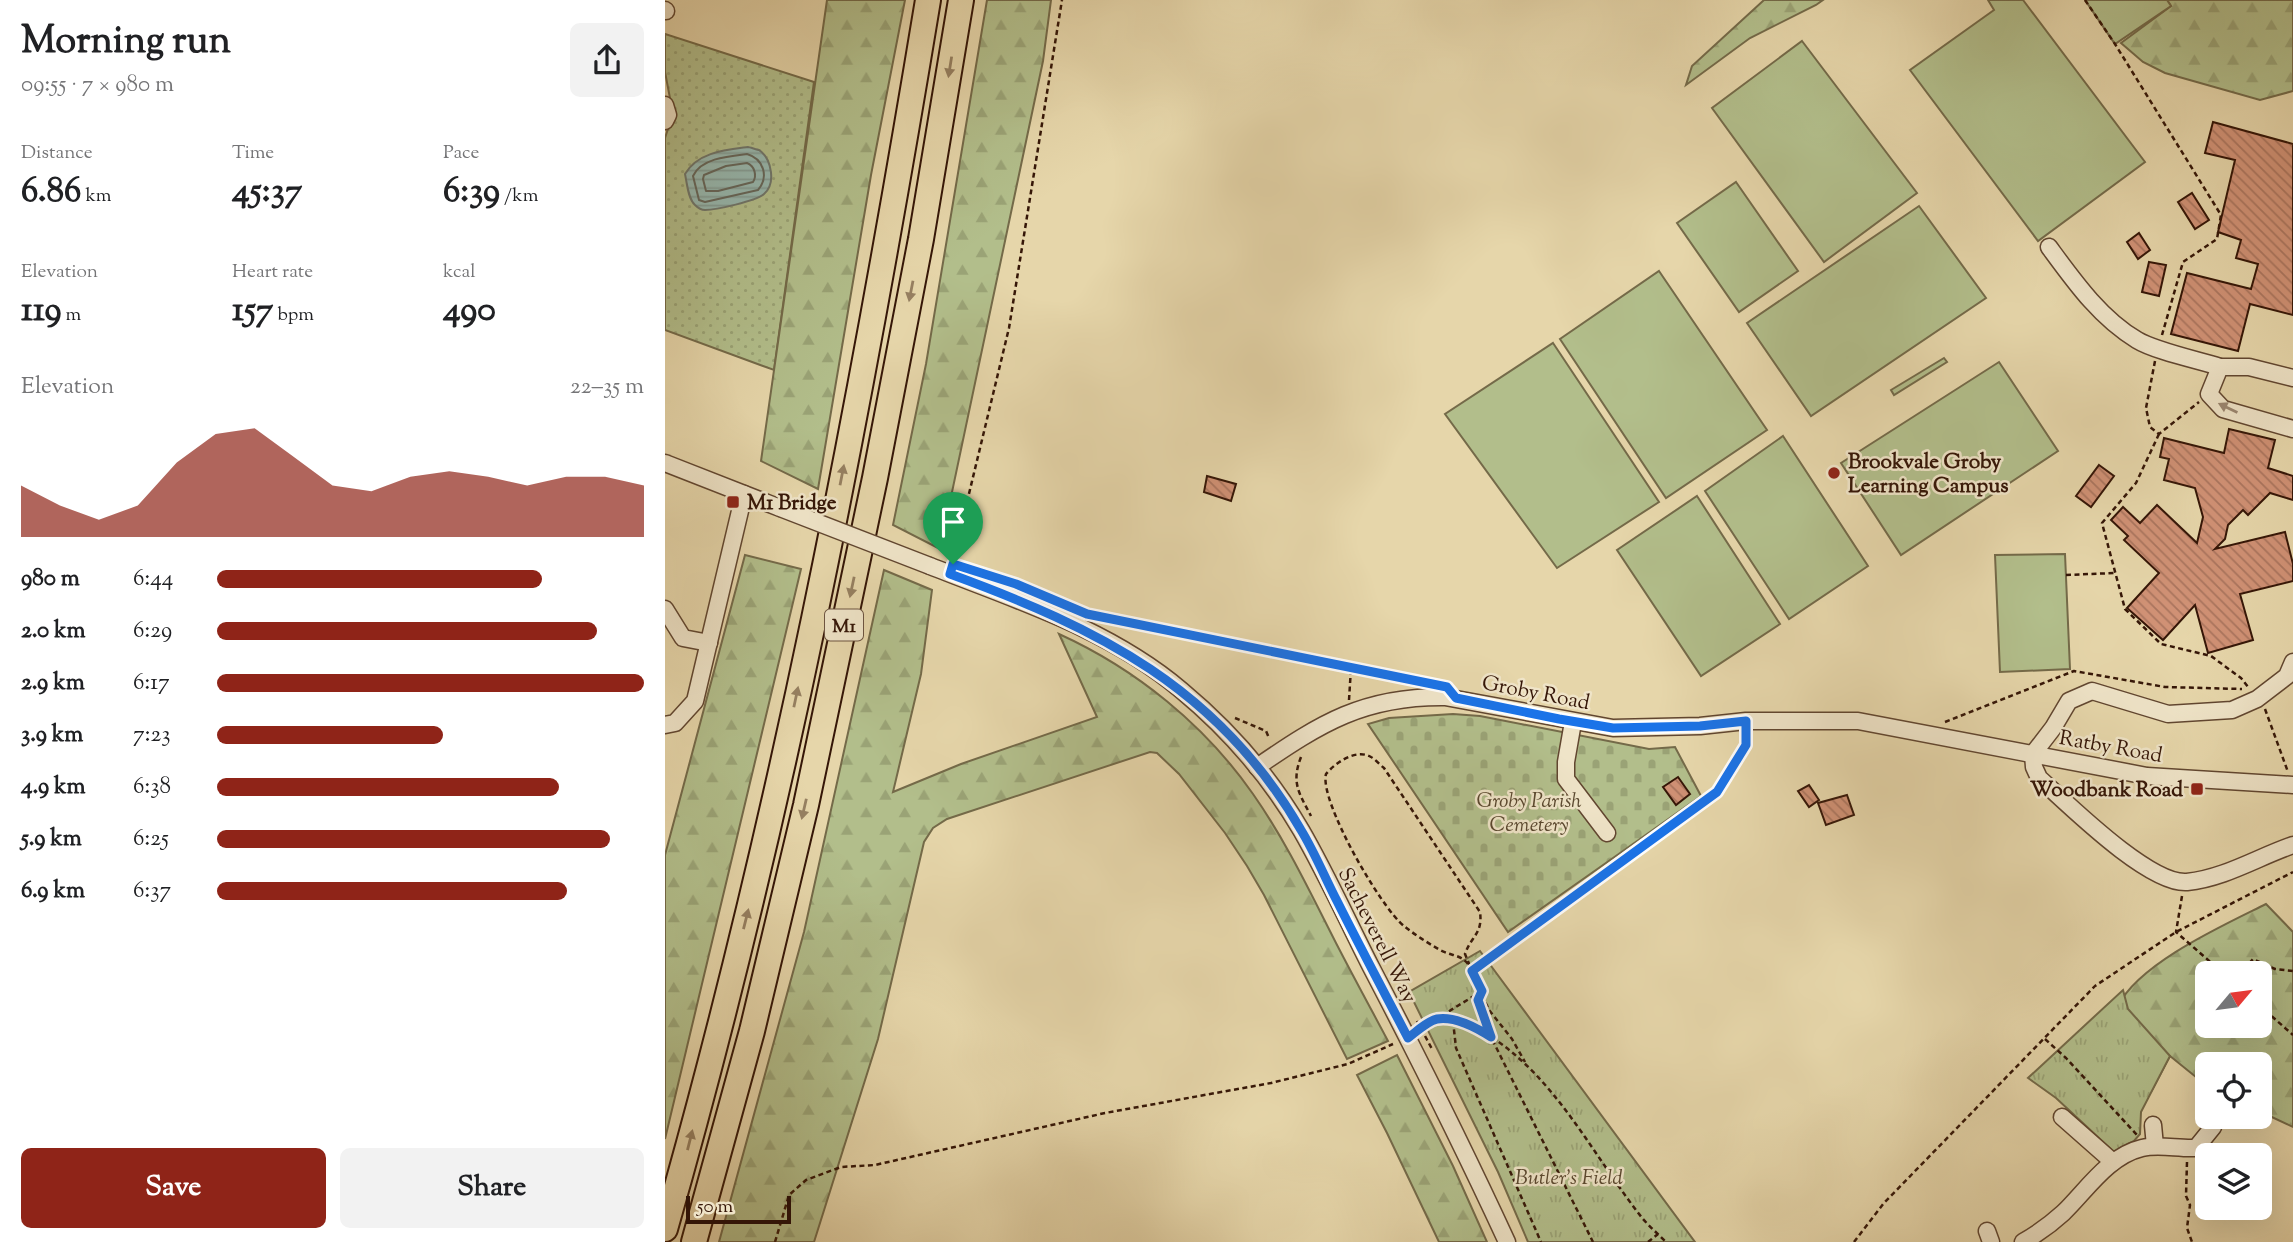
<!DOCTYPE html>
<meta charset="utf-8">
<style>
:root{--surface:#fff;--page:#f2f2f2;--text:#202124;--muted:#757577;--accent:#8f2418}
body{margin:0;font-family:"Sorts Mill Goudy",serif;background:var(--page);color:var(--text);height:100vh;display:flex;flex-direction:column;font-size:26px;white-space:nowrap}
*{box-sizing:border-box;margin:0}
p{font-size:23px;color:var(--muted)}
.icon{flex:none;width:38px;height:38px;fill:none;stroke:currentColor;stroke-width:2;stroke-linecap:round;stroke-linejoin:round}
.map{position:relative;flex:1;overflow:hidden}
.details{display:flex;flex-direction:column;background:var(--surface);width:665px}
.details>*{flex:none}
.needle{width:46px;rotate:61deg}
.tools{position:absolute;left:1530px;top:961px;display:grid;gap:14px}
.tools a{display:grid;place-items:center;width:77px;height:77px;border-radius:10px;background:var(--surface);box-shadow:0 7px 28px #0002;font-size:35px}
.scale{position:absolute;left:21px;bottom:18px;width:105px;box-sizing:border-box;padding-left:7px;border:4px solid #351607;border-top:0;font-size:19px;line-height:24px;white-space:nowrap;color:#351607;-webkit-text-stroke:5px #efe4c8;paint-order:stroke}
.pin{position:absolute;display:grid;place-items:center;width:60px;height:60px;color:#fff;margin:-72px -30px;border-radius:50% 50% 50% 0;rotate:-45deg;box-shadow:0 0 7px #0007}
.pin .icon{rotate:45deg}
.round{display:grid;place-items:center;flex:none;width:74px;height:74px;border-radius:10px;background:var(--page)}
.headline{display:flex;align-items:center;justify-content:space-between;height:119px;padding:0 21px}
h1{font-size:38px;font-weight:800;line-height:52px}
.metrics{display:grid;grid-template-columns:repeat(3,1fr);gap:10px;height:119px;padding:7px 21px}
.metrics div{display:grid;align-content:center}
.metrics b{font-size:35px;font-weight:800}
.metrics small{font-size:19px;font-weight:400}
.metrics p{font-size:19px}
.chart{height:196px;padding:14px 21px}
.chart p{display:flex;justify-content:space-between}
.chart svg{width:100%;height:126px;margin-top:7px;fill:var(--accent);opacity:.7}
.cta{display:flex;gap:14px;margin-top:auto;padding:14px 21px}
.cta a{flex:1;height:80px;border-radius:10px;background:var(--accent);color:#fff;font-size:28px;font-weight:800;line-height:80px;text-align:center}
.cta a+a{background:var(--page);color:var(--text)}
ul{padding:0 21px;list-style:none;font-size:23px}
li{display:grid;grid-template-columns:112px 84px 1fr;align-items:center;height:52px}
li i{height:18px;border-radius:9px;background:var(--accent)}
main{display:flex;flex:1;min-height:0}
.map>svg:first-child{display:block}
.grass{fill:url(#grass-dots);stroke:#746a49;stroke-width:2}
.forest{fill:url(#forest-firs);stroke:#746a49;stroke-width:2;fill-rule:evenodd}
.cemetery{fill:url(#cemetery-stones);stroke:#746a49;stroke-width:2}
.park{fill:url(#park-tufts);stroke:#746a49;stroke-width:2}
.pitch{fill:#b2be8b;stroke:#746a49;stroke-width:2}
.water{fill:url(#water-rules);stroke:#70776c;stroke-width:2}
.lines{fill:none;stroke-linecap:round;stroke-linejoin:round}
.shore{stroke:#66675b;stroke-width:2}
.building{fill:url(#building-back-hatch);stroke:#351607;stroke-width:2}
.minor-casing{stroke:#614630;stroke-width:19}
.highway-casing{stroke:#351607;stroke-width:28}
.path{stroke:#351607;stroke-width:2.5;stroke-dasharray:5 3.5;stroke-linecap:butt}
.minor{stroke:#efe4c8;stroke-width:16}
.highway{stroke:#e6d6aa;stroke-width:24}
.minor-bridge-casing{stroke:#614630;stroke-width:19;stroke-linecap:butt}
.minor-bridge{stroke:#efe4c8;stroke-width:16}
.oneway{fill:#968061}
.oneway2{fill:#9b8771}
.route-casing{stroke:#fff;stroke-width:14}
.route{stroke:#1a73e8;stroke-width:9}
.poi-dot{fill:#8f2418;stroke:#efe4c8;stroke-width:2.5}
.labels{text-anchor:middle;stroke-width:5;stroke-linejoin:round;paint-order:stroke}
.shield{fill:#efe4c8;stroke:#6d5441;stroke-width:2}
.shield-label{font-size:19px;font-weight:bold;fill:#351607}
.poi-label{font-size:21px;font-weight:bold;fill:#351607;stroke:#efe4c8;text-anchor:start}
.street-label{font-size:21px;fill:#351607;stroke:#efe4c8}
.park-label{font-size:21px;font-style:italic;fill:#5a482f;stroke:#efe4c8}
</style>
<main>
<section class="details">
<div class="headline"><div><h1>Morning run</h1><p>09:55 · 7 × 980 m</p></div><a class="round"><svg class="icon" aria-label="share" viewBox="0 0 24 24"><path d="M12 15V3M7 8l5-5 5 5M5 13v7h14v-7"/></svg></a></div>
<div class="metrics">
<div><p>Distance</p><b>6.86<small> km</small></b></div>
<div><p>Time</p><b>45:37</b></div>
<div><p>Pace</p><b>6:39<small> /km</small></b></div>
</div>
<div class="metrics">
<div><p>Elevation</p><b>119<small> m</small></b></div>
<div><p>Heart rate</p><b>157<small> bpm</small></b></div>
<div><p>kcal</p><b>490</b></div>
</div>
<div class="chart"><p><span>Elevation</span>22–35 m</p>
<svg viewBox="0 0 160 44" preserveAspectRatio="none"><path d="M0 44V26L10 33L20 38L30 33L40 18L50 8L60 6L70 16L80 26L90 28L100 23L110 21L120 23L130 26L140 23L150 23L160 26V44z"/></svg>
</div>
<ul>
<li><b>980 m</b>6:44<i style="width:76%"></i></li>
<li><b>2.0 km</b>6:29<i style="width:89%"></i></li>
<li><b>2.9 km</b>6:17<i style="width:100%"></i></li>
<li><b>3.9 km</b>7:23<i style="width:53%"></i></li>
<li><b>4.9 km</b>6:38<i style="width:80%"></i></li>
<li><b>5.9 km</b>6:25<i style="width:92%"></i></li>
<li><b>6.9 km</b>6:37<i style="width:82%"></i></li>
</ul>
<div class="cta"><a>Save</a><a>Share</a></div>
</section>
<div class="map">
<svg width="1628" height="1242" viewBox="0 0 1628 1242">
<defs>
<pattern id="grass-dots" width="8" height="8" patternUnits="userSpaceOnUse" patternTransform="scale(1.75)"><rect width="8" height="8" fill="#b2be8b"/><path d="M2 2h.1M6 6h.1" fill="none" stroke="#9aa376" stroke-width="1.8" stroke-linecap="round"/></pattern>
<pattern id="forest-firs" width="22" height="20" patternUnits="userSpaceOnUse" patternTransform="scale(1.75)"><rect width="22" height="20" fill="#b2be8b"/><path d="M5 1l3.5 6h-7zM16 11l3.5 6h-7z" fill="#9aa376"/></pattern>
<pattern id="cemetery-stones" width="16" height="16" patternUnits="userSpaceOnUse" patternTransform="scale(1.75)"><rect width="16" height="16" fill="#b2be8b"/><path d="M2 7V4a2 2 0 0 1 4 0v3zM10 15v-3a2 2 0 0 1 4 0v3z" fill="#9aa376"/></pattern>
<pattern id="park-tufts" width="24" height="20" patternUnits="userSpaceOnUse" patternTransform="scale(1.75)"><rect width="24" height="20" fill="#b2be8b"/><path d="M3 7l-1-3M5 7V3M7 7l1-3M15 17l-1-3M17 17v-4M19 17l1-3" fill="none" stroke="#9aa376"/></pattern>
<pattern id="water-rules" width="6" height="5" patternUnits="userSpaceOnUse" patternTransform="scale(1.75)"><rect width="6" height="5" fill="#97b8af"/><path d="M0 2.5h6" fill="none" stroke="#839d95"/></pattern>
<pattern id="building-back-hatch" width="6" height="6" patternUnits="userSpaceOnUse" patternTransform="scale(1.75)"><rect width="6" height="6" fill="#d09175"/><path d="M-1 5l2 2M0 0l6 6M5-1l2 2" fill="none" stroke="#aa755e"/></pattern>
</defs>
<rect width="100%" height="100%" fill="#e6d6aa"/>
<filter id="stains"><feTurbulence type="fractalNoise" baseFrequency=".00286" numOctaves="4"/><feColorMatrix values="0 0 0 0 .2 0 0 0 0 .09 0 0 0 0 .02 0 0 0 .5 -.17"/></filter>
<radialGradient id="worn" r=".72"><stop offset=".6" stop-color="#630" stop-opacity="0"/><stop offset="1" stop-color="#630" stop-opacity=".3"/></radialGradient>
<!-- grass -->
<polygon class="grass" points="0,34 149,82 109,370 0,330 0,138 8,114 0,72"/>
<!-- forest -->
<g class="forest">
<polygon points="162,0 240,0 206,175 153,489 96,461"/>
<polygon points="322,0 386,0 378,61 275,549 228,525 261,364"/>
<polygon points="1099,0 1158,0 1151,5 1085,38 1021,85 1027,66"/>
<polygon points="1502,0 1628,0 1628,91 1595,100 1500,73 1478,62 1456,43 1506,6"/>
<polygon points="80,555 136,569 0,1139 0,855"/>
<path d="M219 570 267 590 256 674 228 792 296 764 432 717 394 634C471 669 540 725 588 794 621 841 645 892 671 943 688 976 706 1009 723 1041L682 1059 599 895 582 866 560 833 514 774 492 753 485 752 282 819 268 828 259 842 213 1039 149 1242H54L139 932Z"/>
<path d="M1601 904 1628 932V1127L1594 1111V1064H1542V1086L1505 1056 1487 1090 1453 1006C1474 963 1559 925 1601 904ZM1542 973H1594V1026H1542Z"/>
<polygon points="732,1055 788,1166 822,1242 774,1242 722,1133 692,1075"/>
</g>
<!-- cemetery -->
<polygon class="cemetery" points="788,714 815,716 984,749 1010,747 1036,796 843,932 703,724 724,718"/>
<!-- park -->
<g class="park">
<polygon points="815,951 1030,1242 863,1242 833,1172 744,992"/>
<polygon points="1458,990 1463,1009 1505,1056 1476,1112 1475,1134 1469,1141 1449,1152 1391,1098 1363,1078"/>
</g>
<!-- pitch -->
<g class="pitch">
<polygon points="1323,0 1358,0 1480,162 1373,241 1245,70 1329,10"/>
<polygon points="1420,0 1502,0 1506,6 1450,44"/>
<polygon points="1137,41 1252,193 1159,262 1047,108"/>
<polygon points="1071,182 1133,271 1074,312 1012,223"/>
<polygon points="1254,206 1321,298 1146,416 1082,323"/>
<polygon points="994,271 1102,430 1001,498 895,339"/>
<polygon points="888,343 994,502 892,568 780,414"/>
<polygon points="1279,358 1282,362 1229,395 1226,390"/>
<polygon points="1334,362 1393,451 1236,555 1176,463"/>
<polygon points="1118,436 1203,566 1124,619 1040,491"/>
<polygon points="1032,496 1115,624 1036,676 952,550"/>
<polygon points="1400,554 1405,669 1335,672 1330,555"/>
</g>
<!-- water -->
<path class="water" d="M83 147C84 147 93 150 94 150 107 159 111 184 99 194 91 201 51 210 40 210 36 210 33 208 30 205 23 199 22 183 20 174 33 152 60 150 83 147Z"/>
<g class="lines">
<!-- shore -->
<g class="shore">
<path d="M82 154C99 159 104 177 93 190L40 202 34 200 28 176C36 158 65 156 82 154Z"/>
<path d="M82 163C90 166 92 176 88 182L53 191H41L38 179 39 175 61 166Z"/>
</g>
</g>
<!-- building -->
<g class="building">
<polygon points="1548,122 1628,144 1628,315 1585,304 1573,351 1506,334 1522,273 1586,289 1593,264 1571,258 1576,240 1553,232 1570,160 1540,153"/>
<polygon points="1527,193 1544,220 1530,229 1513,202"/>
<polygon points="1474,233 1485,250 1473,259 1462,242"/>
<polygon points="1484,262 1501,265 1494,296 1477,292"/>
<polygon points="1564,429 1610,440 1603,468 1628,476 1628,500 1605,493 1583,515 1578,510 1563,525 1560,539 1550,549 1620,532 1628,564 1628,581 1575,594 1588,640 1543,653 1530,605 1498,640 1462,608 1494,573 1459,540 1463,536 1446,520 1458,507 1475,523 1492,505 1532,543 1538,517 1530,488 1499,480 1504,459 1495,457 1499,438 1559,453"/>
<polygon points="1434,465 1449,476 1426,507 1411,496"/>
<polygon points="542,476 571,484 566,501 539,492"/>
<polygon points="1013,777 1025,794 1011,805 998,787"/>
<polygon points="1144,785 1154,800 1144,807 1133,791"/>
<polygon points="1182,795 1189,815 1161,825 1153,803"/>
</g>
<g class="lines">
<defs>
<g id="minor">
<polyline points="0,10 1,11"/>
<polyline points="0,105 3,115 0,121"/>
<path d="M1384 247C1409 281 1435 318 1472 340 1490 351 1533 360 1555 367"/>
<polyline points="1628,378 1584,367 1555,367 1544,394 1558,409 1628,429"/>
<polyline points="0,463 115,508"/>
<path d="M265 566C351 600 444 629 516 690 563 729 605 777 636 830 661 873 683 922 706 967 753 1057 799 1149 842 1242"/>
<polyline points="0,609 18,638 44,643"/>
<polyline points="908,722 901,762 901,779 942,833"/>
<polyline points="0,725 10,723 30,701 79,494"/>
<path d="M1368 754 1369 767 1374 778C1403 804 1484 885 1522 882 1560 878 1593 857 1628 845"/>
<polyline points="1368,754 1388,728 1404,701 1427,691 1503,714 1567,710 1592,699 1622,676 1628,662"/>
<path d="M592 767C656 723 699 696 780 697L948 728 1035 726 1081 721H1193L1482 776 1628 785"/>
<polyline points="1397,1117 1448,1162"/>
<polyline points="1488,1125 1490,1146"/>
<polyline points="1322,1231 1326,1242"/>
<path d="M1358 1242C1372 1234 1386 1224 1398 1213 1421 1191 1443 1156 1477 1148 1494 1144 1513 1149 1531 1148L1548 1127"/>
</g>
<g id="highway">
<path d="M0 1229C115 827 195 412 263 0"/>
<polyline points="29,1242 87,1031 141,805 210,478 256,239 296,0"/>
</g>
</defs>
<!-- minor casing -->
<use href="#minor" class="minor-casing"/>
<!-- highway casing -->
<use href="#highway" class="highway-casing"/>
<!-- path -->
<g class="path">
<polyline points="1420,0 1450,44 1556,215 1552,239 1518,262 1497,335"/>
<polyline points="1490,361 1481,408 1485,427 1494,434 1534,402"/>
<polyline points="1494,434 1471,483 1437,523 1460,609 1496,644 1546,656 1576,678 1583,687"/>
<polyline points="288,560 344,328 397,0"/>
<polyline points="1401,575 1450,573"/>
<polyline points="428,616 758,682"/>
<polyline points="684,700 686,668"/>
<polyline points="1600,709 1623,772"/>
<polyline points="570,718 601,731 604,738"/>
<polyline points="1280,722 1409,671 1500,687 1577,689"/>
<path d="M636 757C626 783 634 793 646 816"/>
<polyline points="1517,896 1511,932 1558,973"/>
<path d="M803 964C795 954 786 956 775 950 763 943 750 935 739 926 716 908 654 801 661 774 670 763 691 748 706 757 710 759 715 765 719 768L815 912C818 934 806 936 800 954L807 971"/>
<polyline points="1571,973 1579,969 1588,959 1610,969 1628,971"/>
<polyline points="816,992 813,1000 826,1037 928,1242"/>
<polyline points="817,995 824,1010 847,1039 860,1062"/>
<polyline points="1594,1005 1628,1035"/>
<path d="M771 1019C785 1020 801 1022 813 1029 888 1070 927 1155 978 1219 985 1227 993 1234 1001 1242"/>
<polyline points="752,1021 767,1049"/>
<polyline points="788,1021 791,1048 876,1242"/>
<polyline points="755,1029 817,991 807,971 1052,792 1081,745 1081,736"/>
<polyline points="1380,1039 1401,1058 1472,1135"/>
<polyline points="1522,1162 1521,1196 1525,1205 1522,1228 1527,1242"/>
<polyline points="110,1242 124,1195 141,1180 176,1167 210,1165 440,1113 606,1083 683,1064 728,1044"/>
<polyline points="983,1242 993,1234"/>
<polyline points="1189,1242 1219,1203 1430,986 1511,932 1628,872"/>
</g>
<!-- minor -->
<use href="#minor" class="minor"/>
<!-- highway -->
<use href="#highway" class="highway"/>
<defs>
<polyline id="minor-bridge" points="115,508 265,566"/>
</defs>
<!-- minor-bridge casing -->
<use href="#minor-bridge" class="minor-bridge-casing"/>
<!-- minor-bridge -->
<use href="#minor-bridge" class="minor-bridge"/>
</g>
<!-- one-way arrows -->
<defs><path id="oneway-solid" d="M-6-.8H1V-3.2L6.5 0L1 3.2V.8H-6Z" transform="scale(1.75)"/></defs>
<g class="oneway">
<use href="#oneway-solid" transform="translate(285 67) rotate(99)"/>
<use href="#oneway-solid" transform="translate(246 291) rotate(101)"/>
<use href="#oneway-solid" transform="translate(177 475) rotate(-79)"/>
<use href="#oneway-solid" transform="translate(187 587) rotate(102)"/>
<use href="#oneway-solid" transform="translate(131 697) rotate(-78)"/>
<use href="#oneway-solid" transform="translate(139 809) rotate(103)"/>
<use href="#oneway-solid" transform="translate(81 919) rotate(-76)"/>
<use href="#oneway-solid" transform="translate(25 1140) rotate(-76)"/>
</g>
<use class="oneway2" href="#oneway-solid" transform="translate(1563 408) rotate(-154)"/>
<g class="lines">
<defs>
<path id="route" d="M288 564 351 584 422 614 782 687 791 698 894 719 948 728 1035 726 1081 721V745L1052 792 807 971 817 991 813 1000 826 1037C812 1028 790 1016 772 1019 762 1021 751 1032 743 1038 719 992 695 947 672 901 660 878 650 853 636 830 554 688 433 628 285 574Z"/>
</defs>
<!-- route casing -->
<use href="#route" class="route-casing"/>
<!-- route -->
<use href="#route" class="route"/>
</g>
<!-- markers -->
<g class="poi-dot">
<circle cx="1169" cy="473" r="7"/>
<rect x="61" y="495" width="14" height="14" rx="3.5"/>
<rect x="1525" y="782" width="14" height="14" rx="3.5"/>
</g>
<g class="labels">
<!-- shield labels -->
<rect class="shield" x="160" y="609.5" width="38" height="31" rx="5"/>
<g class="shield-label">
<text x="179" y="632">M1</text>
</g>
<!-- poi labels -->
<g class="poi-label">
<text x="1183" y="468">Brookvale Groby<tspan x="1183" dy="24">Learning Campus</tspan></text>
<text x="82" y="509">M1 Bridge</text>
<text x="1518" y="796" text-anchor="end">Woodbank Road</text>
</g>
<!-- street labels -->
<g class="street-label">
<text transform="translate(871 692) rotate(11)" y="7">Groby Road</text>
<text transform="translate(1446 746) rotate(10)" y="7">Ratby Road</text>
<text transform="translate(713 935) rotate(63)" y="7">Sacheverell Way</text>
</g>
<!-- park labels -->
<g class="park-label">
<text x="864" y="807">Groby Parish<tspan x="864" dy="24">Cemetery</tspan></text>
<text x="904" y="1184">Butler's Field</text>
</g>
</g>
<rect width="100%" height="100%" filter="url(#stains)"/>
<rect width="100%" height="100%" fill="url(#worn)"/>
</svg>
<div class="tools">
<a><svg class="needle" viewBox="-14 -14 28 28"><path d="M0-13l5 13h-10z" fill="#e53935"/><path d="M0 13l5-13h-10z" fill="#757577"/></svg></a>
<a><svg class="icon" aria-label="locate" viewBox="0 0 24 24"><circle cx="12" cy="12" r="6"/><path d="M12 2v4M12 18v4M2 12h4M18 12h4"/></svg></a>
<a><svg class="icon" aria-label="layers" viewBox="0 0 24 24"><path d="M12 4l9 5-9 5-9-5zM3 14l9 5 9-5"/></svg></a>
</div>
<div class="scale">50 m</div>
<div class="pin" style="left:288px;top:564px;background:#1e9e55"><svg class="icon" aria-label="arrive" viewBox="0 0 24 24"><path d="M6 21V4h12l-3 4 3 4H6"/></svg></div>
</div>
</main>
